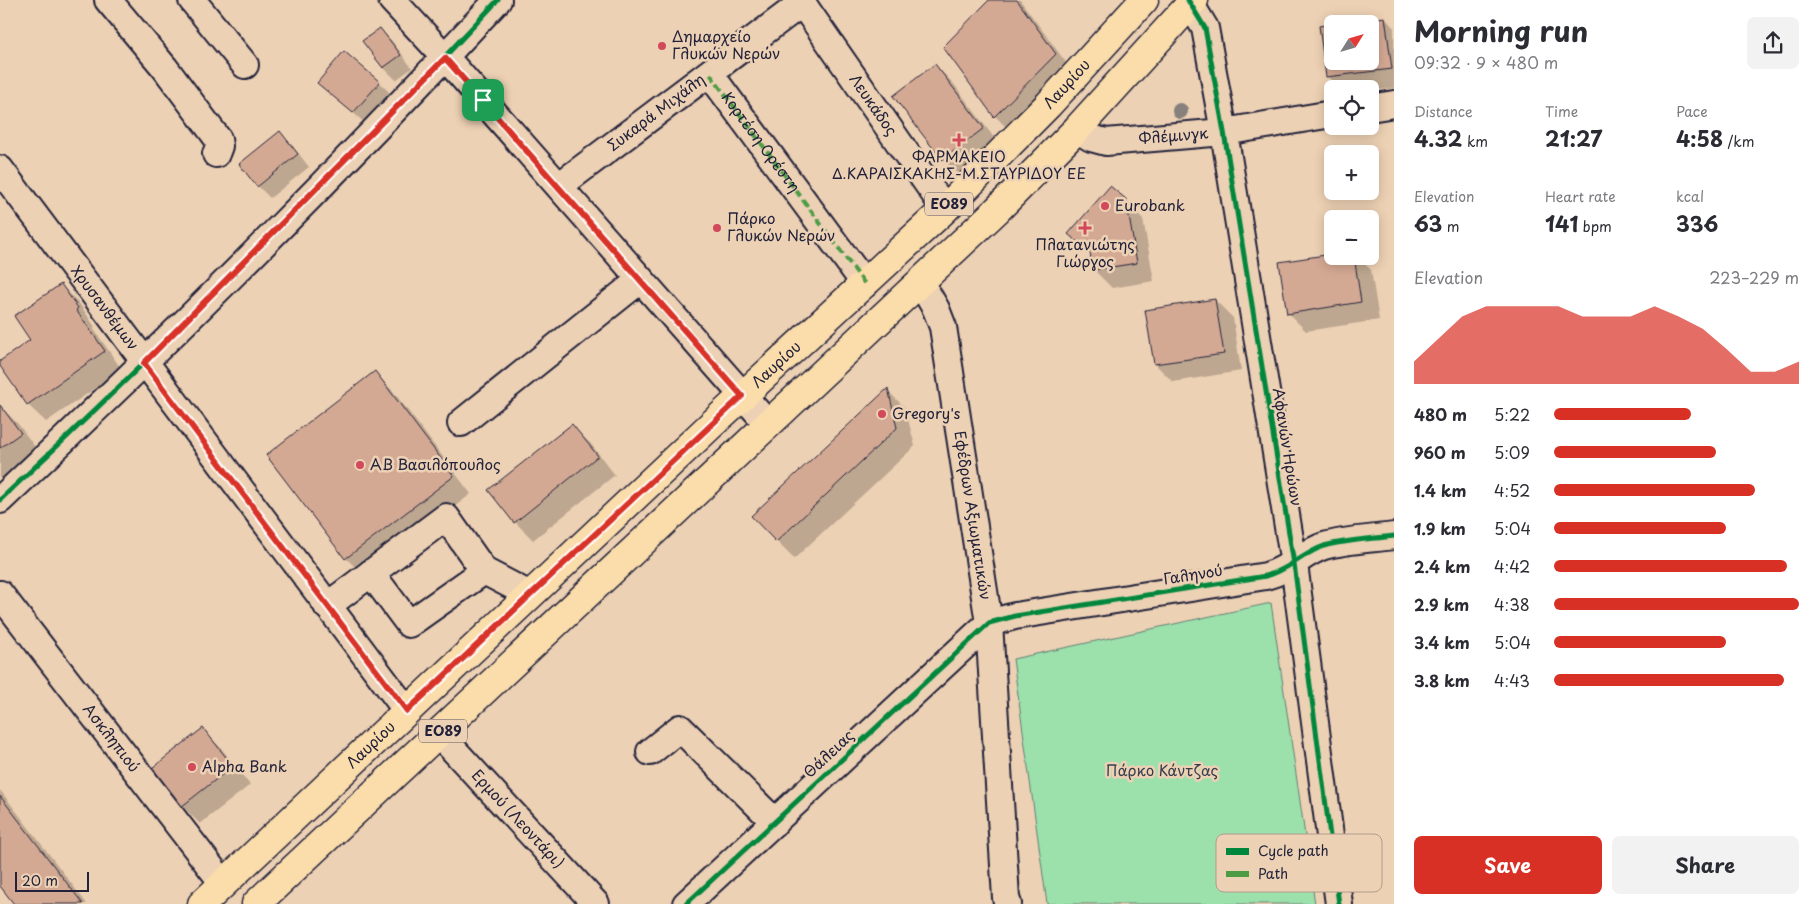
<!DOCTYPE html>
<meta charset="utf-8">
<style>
:root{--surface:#fff;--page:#f2f2f3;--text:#2b2b33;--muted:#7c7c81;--accent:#d93025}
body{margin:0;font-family:"Playpen Sans",sans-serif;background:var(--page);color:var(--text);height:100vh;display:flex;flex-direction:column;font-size:19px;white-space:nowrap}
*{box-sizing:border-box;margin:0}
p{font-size:16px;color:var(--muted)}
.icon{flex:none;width:28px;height:28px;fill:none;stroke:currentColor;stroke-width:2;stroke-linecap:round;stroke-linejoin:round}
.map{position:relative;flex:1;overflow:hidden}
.panel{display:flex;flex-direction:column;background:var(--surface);width:425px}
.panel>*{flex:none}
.needle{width:32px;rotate:53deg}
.fabs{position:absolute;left:1324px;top:15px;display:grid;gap:10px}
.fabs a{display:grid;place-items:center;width:55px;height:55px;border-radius:8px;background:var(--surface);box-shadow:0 2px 12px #0003;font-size:25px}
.scale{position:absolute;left:15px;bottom:12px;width:74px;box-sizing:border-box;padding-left:5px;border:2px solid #22223b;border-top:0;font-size:14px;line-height:18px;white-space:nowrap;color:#22223b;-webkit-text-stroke:4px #edd1b4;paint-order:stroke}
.pin{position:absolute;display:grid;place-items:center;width:42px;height:42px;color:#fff;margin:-21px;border-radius:10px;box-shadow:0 2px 8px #0006}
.round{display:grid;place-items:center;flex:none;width:52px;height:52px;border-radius:8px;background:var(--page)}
.head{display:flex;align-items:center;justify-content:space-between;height:85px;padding:0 20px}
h1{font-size:28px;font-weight:700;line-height:38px}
.metrics{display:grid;grid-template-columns:repeat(3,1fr);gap:8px;height:85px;padding:5px 20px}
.metrics div{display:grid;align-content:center}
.metrics b{font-size:21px;font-weight:700}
.metrics small{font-size:14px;font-weight:400}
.metrics p{font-size:14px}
.chart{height:140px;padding:10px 20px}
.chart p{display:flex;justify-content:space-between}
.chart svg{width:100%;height:90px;margin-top:5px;fill:var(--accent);opacity:.7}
.primary-button{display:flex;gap:10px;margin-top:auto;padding:10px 20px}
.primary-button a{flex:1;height:58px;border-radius:8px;background:var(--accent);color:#fff;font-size:20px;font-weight:700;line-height:58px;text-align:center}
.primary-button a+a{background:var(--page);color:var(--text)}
ul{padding:0 20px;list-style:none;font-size:16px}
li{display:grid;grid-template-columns:80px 60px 1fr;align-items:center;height:38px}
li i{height:12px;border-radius:6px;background:var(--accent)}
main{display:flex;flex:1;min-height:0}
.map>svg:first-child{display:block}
.green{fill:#9ce0ac;stroke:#5f8174}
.shadow{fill:#0003}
.building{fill:#d4a994;stroke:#22223b}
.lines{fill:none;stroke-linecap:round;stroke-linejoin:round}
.minor-casing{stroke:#22223b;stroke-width:30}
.major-casing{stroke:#22223b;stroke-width:31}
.minor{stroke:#edd1b4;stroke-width:26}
.major{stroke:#fbddab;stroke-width:28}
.quiet{stroke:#4d9b45;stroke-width:4;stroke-dasharray:8 4;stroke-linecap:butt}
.cycleway-casing{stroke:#edd1b4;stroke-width:8}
.cycleway{stroke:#00873e;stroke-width:5}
.tree{fill:#87807b}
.route-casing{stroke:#fff;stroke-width:10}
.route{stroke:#d93025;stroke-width:6}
.poi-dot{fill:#d1495b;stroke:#edd1b4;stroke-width:2}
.labels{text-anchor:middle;stroke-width:5;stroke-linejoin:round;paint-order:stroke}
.shield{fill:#edd1b4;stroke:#5f565f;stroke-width:1}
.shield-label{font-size:14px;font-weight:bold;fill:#22223b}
.poi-label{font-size:15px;fill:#22223b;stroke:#edd1b4;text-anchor:start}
.street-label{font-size:15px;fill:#22223b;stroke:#edd1b4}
.park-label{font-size:15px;fill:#343e4c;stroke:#edd1b4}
.key{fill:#edd1b4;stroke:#b09c90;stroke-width:1}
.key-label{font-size:14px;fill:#22223b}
</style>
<main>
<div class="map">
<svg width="1394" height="904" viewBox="0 0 1394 904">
<rect width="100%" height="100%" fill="#edd1b4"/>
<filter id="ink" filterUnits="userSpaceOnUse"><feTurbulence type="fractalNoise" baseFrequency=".02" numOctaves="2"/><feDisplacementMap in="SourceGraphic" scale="10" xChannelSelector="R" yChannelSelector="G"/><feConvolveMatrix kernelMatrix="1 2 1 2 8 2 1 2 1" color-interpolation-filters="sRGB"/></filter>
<g filter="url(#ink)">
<!-- green -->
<polygon class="green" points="1271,603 1315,904 1047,904 1013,659"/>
<!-- shadow -->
<g class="shadow">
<polygon points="990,0 1020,0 1073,72 1013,134 995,116 945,47"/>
<polygon points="1385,18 1394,28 1394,88 1370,91 1370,89 1340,89 1327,76 1321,27 1332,25 1332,61 1370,61"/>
<polygon points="380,29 392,41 412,68 396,80 384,68 364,42"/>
<polygon points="935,65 953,83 1001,147 961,177 943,159 895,96"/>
<polygon points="379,82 391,94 366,124 319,83"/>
<polygon points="280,133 292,145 309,167 270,198 258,186 241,164"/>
<polygon points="1125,200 1143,219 1154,281 1112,288 1094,270 1092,256 1070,234"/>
<polygon points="1332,255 1332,256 1357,256 1371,270 1379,320 1306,331 1288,313 1280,263"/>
<polygon points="61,285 79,303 95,327 93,328 122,370 46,422 28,405 0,362 32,340"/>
<polygon points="1215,300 1233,318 1241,371 1173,382 1155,364"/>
<polygon points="375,373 393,391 471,494 364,576 346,558 267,455"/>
<polygon points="887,390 905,408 915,446 794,559 776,541"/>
<polygon points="0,406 18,424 38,451 0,479"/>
<polygon points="572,426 590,443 615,475 533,540 515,522"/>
<polygon points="203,730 221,748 250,785 200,824 182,806"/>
<polygon points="0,790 87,904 15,904 0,884"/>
</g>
<!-- building -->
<g class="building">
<polygon points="989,0 1017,0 1056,54 994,117 943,47"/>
<polygon points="1385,17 1392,69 1326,77 1319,26 1332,24 1332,61 1370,61 1370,24 1334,24"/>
<polygon points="380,28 401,55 383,68 362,41"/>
<polygon points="344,51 380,82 353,113 317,83"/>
<polygon points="935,64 984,128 942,160 893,96"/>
<polygon points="280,131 298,154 257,187 239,164"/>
<polygon points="1110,186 1126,199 1137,263 1093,270 1090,253 1068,234"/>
<polygon points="1332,254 1332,256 1354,256 1361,302 1287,314 1279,262"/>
<polygon points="61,284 78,308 76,310 105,351 27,405 0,366 0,361 30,340 14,316"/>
<polygon points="1215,299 1224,354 1154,364 1145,310"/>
<polygon points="375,371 454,476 345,559 266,455"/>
<polygon points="888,388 897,428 776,542 751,516"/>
<polygon points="0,405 21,433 0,448"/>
<polygon points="572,424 598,456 514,523 488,490"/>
<polygon points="203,728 233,766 181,807 152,768"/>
<polygon points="0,796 83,904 14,904 0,886"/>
</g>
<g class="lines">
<defs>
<g id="minor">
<polyline points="108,0 165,68 218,139 219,146 216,154"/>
<polyline points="192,0 245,65"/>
<polyline points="392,0 445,57 768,424"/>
<path id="s1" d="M800 0 945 209"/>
<polyline points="1188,0 1205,28 1224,132 1294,564 1339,904"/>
<path id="s2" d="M710 74 865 284"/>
<polyline points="1370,108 1394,104"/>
<path id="s3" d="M1077 129 1091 138 1106 142 1224 132 1332 114"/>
<path id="s4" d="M0 169 407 711"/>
<path id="s5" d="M559 186 802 3"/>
<path id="s6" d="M921 283 936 309 943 327 989 623 1006 898 1008 904"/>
<polyline points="461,423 640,280"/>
<path d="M0 500C172 339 338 172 498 0"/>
<polyline points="371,573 409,624 484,571"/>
<path id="s7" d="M0 594 223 883"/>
<polyline points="327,606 446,517 484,571 530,595"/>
<path id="s8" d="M439 734 596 904"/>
<polyline points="650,752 680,728 775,822"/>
<path d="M686 904 989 623 1015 616 1266 576C1289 570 1303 553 1324 546 1346 540 1371 539 1394 536"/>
</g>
<g id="major">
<path id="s9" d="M202 904 711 425 945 209 1048 105 1144 0"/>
<polyline points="256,904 997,210 1077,129 1194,0"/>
</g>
</defs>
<!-- minor casing -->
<use href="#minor" class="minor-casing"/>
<!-- major casing -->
<use href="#major" class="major-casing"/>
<!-- minor -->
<use href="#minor" class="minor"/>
<!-- major -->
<use href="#major" class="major"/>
<!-- quiet -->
<polyline class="quiet" points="710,74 865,284"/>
<defs>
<g id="cycleway">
<polyline points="1188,0 1205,28 1224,132 1294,564 1339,904"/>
<path d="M0 500C172 339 338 172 498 0"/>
<path d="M686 904 989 623 1015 616 1266 576C1289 570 1303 553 1324 546 1346 540 1371 539 1394 536"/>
</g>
</defs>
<!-- cycleway casing -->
<use href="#cycleway" class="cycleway-casing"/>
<!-- cycleway -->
<use href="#cycleway" class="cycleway"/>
</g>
<!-- trees -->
<circle class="tree" cx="1180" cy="111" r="8"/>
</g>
<g class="lines" filter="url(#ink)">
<defs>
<polygon id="route" points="445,58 742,396 407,711 144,363"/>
</defs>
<!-- route casing -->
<use href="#route" class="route-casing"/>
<!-- route -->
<use href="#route" class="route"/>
</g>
<!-- markers -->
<g class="poi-dot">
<circle cx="662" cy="46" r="5"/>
<path d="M956.5 132.5h5v5h5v5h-5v5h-5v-5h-5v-5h5z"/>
<circle cx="1105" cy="206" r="5"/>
<circle cx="717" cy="228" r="5"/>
<path d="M1082.5 220.5h5v5h5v5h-5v5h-5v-5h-5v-5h5z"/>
<circle cx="882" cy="414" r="5"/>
<circle cx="360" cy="465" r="5"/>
<circle cx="192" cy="767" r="5"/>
</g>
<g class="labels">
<!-- shield labels -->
<g class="shield">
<rect x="925" y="192.5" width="48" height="23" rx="4"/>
<rect x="419" y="719.5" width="48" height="23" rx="4"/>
</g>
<g class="shield-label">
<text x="949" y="209">ΕΟ89</text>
<text x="443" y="736">ΕΟ89</text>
</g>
<!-- poi labels -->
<g class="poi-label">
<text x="672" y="42">Δημαρχείο<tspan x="672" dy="17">Γλυκών Νερών</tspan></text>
<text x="959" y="162" text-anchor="middle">ΦΑΡΜΑΚΕΙΟ<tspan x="959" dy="17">Δ.ΚΑΡΑΙΣΚΑΚΗΣ-Μ.ΣΤΑΥΡΙΔΟΥ ΕΕ</tspan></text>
<text x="1115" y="211">Eurobank</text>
<text x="727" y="224">Πάρκο<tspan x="727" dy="17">Γλυκών Νερών</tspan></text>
<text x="1085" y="250" text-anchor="middle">Πλατανιώτης<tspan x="1085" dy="17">Γιώργος</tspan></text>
<text x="892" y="419">Gregory's</text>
<text x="370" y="470">ΑΒ Βασιλόπουλος</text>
<text x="202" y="772">Alpha Bank</text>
</g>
<!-- street labels -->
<g class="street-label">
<text dy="5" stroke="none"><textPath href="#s9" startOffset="1192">Λαυρίου</textPath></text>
<text dy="5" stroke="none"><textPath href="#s1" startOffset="128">Λευκάδος</textPath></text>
<text dy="5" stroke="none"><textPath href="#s5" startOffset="122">Συκαρά Μιχάλη</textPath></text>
<text dy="5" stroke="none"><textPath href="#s3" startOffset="100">Φλέμινγκ</textPath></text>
<text dy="5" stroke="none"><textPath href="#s2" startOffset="85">Κορτέση Ορέστη</textPath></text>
<text dy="5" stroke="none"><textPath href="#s4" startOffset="174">Χρυσανθέμων</textPath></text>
<text dy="5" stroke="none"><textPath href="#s9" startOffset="788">Λαυρίου</textPath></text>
<text transform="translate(1287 447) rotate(81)" y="5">Αφανών Ηρώων</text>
<text dy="5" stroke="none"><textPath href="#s6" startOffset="240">Εφέδρων Αξιωματικών</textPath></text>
<text transform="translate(1193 575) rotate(-9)" y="5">Γαληνού</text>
<text dy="5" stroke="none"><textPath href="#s7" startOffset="182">Ασκληπιού</textPath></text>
<text dy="5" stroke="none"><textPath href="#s9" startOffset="232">Λαυρίου</textPath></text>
<text transform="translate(829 754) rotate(-43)" y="5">Θάλειας</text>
<text dy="5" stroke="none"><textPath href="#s8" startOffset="116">Ερμού (Λεοντάρι)</textPath></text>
</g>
<!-- park labels -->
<g class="park-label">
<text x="1162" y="776">Πάρκο Κάντζας</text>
</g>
</g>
<!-- legend -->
<rect x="1216" y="834" width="166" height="58" rx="8" class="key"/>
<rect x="1226" y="848" width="23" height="7" fill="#00873e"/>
<rect x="1226" y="871" width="23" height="6" fill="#4d9b45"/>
<g class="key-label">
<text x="1258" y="856">Cycle path</text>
<text x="1258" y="879">Path</text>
</g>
</svg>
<div class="fabs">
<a><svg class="needle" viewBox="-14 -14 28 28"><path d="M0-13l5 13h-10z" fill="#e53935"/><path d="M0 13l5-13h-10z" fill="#7c7c81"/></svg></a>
<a><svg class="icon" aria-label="locate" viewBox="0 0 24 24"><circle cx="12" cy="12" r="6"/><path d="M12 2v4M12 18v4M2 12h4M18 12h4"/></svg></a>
<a>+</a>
<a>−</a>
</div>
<div class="scale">20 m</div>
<div class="pin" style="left:483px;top:100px;background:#1e9e55"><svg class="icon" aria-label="arrive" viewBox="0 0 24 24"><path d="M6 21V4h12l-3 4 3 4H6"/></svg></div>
</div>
<section class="panel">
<div class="head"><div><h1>Morning run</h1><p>09:32 · 9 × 480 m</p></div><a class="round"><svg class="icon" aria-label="share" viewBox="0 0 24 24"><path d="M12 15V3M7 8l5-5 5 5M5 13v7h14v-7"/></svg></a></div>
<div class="metrics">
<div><p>Distance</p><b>4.32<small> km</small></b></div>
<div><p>Time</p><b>21:27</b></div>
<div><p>Pace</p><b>4:58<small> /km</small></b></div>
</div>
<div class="metrics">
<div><p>Elevation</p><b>63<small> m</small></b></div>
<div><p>Heart rate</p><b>141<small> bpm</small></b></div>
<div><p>kcal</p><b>336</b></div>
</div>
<div class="chart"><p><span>Elevation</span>223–229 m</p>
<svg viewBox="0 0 160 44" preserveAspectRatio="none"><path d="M0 44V33L10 22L20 11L30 6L40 6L50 6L60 6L70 11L80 11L90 11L100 6L110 11L120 17L130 27L140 38L150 38L160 33V44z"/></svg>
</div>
<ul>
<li><b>480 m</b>5:22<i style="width:56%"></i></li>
<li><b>960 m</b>5:09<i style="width:66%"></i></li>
<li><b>1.4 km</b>4:52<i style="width:82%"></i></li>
<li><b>1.9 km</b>5:04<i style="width:70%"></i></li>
<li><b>2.4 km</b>4:42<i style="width:95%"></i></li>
<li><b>2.9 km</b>4:38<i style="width:100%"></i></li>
<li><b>3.4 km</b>5:04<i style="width:70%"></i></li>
<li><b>3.8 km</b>4:43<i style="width:94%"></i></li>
</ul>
<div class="primary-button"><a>Save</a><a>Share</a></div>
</section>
</main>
